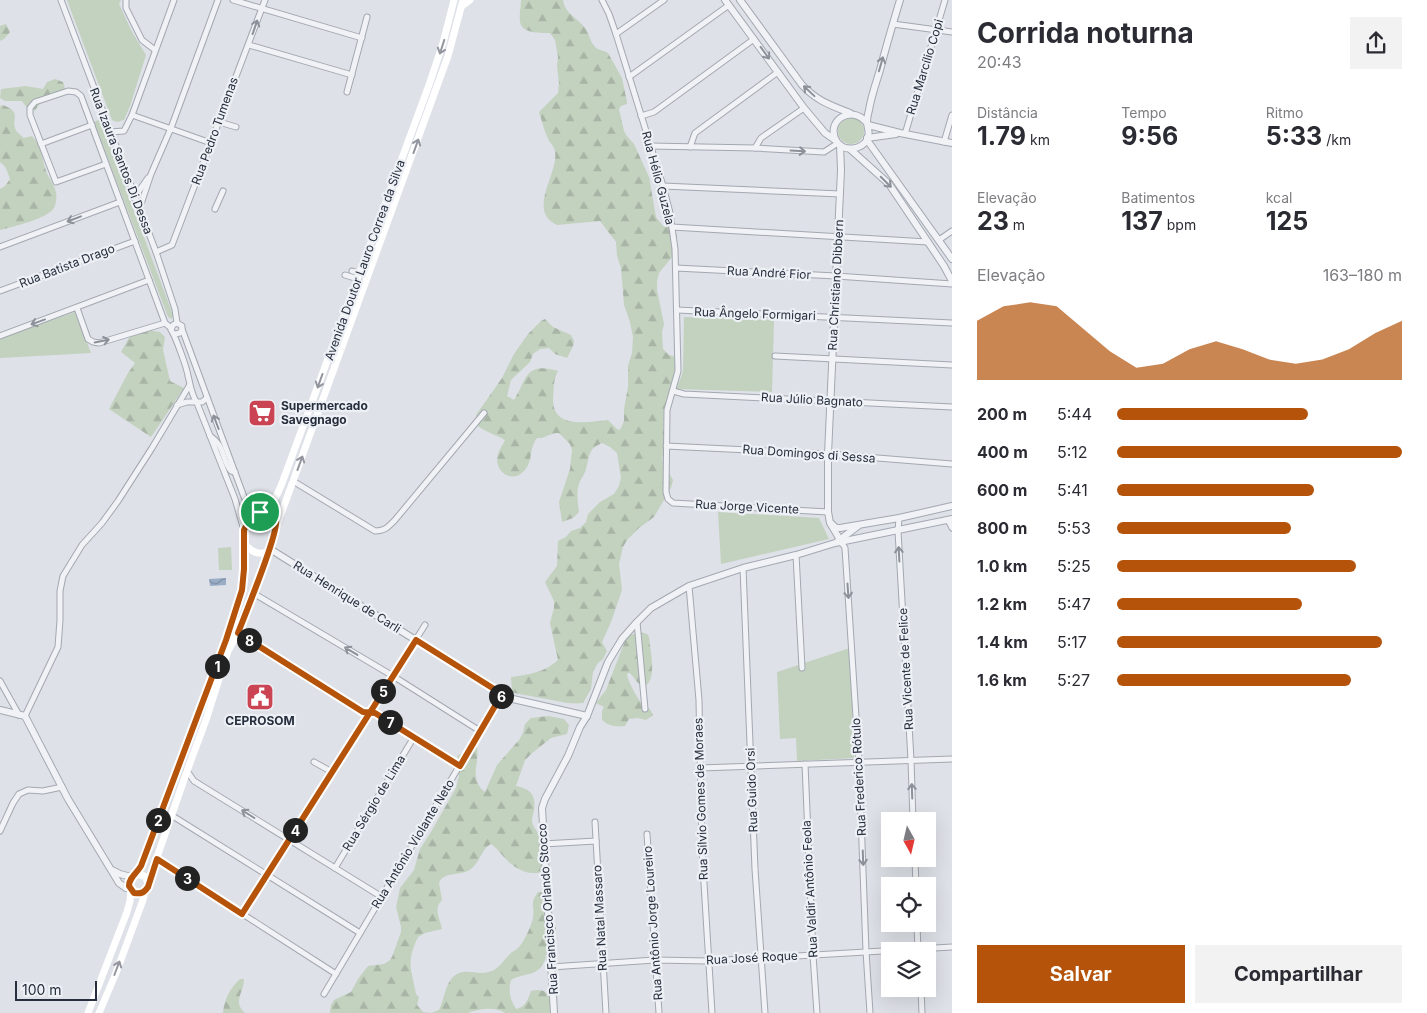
<!DOCTYPE html>
<html lang="pt">
<meta charset="utf-8">
<style>
:root{--surface:#fff;--page:#f2f2f3;--text:#2b2b33;--muted:#7c7c81;--accent:#b45309}
body{margin:0;font-family:Inter,sans-serif;background:var(--page);color:var(--text);height:100vh;display:flex;flex-direction:column;font-size:19px;white-space:nowrap}
*{box-sizing:border-box;margin:0}
p{font-size:16px;color:var(--muted)}
.icon{flex:none;width:28px;height:28px;fill:none;stroke:currentColor;stroke-width:2;stroke-linecap:round;stroke-linejoin:round}
.map{position:relative;flex:1;overflow:hidden}
.sheet{display:flex;flex-direction:column;background:var(--surface);width:475px}
.sheet>*{flex:none}
.needle{width:32px;rotate:172deg}
.tools{position:absolute;left:881px;top:812px;display:grid;gap:10px}
.tools a{display:grid;place-items:center;width:55px;height:55px;border-radius:0px;background:var(--surface);box-shadow:0 5px 20px #0002;font-size:25px}
.scale{position:absolute;left:15px;bottom:12px;width:82px;box-sizing:border-box;padding-left:5px;border:2px solid #272e3d;border-top:0;font-size:14px;line-height:18px;white-space:nowrap;color:#272e3d;-webkit-text-stroke:4px #edf0f5;paint-order:stroke}
.pin{position:absolute;display:grid;place-items:center;width:42px;height:42px;color:#fff;margin:-21px;border:2px solid #fff;border-radius:50%;box-shadow:0 1px 5px #0007}
.km{position:absolute;width:25px;height:25px;margin:-12px;border-radius:50%;background:#222;color:#fff;font-size:14px;line-height:25px;text-align:center}
.round{display:grid;place-items:center;flex:none;width:52px;height:52px;border-radius:0px;background:var(--page)}
.overview{display:flex;align-items:center;justify-content:space-between;height:85px;padding:0 25px}
h1{font-size:28px;font-weight:700;line-height:38px}
.metrics{display:grid;grid-template-columns:repeat(3,1fr);gap:8px;height:85px;padding:5px 25px}
.metrics div{display:grid;align-content:center}
.metrics b{font-size:25px;font-weight:700}
.metrics small{font-size:14px;font-weight:400}
.metrics p{font-size:14px}
.chart{height:140px;padding:10px 25px}
.chart p{display:flex;justify-content:space-between}
.chart svg{width:100%;height:90px;margin-top:5px;fill:var(--accent);opacity:.7}
.primary-button{display:flex;gap:10px;margin-top:auto;padding:10px 25px}
.primary-button a{flex:1;height:58px;border-radius:0px;background:var(--accent);color:#fff;font-size:20px;font-weight:700;line-height:58px;text-align:center}
.primary-button a+a{background:var(--page);color:var(--text)}
ul{padding:0 25px;list-style:none;font-size:16px}
li{display:grid;grid-template-columns:80px 60px 1fr;align-items:center;height:38px}
li i{height:12px;border-radius:6px;background:var(--accent)}
main{display:flex;flex:1;min-height:0}
.map>svg:first-child{display:block}
.forest{fill:url(#forest-firs)}
.green{fill:#c3d1bf}
.water{fill:url(#water-waves)}
.lines{fill:none;stroke-linecap:round;stroke-linejoin:round}
.minor-casing{stroke:#a3a8b1;stroke-width:7}
.tertiary-casing{stroke:#a3a8b1;stroke-width:8}
.minor{stroke:#f0f2f5;stroke-width:5}
.tertiary{stroke:#f0f2f5;stroke-width:6}
.secondary{stroke:#fff;stroke-width:7}
.oneway{stroke:#8c9099}
.oneway2{stroke:#93969e}
.route-casing{stroke:#fff;stroke-width:10}
.route{stroke:#b45309;stroke-width:6}
.labels{text-anchor:middle;stroke-width:4.5;stroke-linejoin:round;paint-order:stroke}
.street-label{font-size:12px;fill:#272e3d;stroke:#edf0f5}
.poi-label{font-size:12px;font-weight:bold;fill:#272e3d;stroke:#edf0f5;text-anchor:start}
</style>
<main>
<div class="map">
<svg width="952" height="1013" viewBox="0 0 952 1013">
<defs>
<pattern id="forest-firs" width="22" height="20" patternUnits="userSpaceOnUse" patternTransform="scale(1.25)"><rect width="22" height="20" fill="#c3d1bf"/><path d="M5 1l3.5 6h-7zM16 11l3.5 6h-7z" fill="#a8b4a5"/></pattern>
<pattern id="water-waves" width="16" height="10" patternUnits="userSpaceOnUse" patternTransform="scale(1.25)"><rect width="16" height="10" fill="#99adc7"/><path d="M0 5q4-4 8 0t8 0" fill="none" stroke="#7d8da3"/></pattern>
</defs>
<rect width="100%" height="100%" fill="#dee1e7"/>
<!-- forest -->
<g class="forest">
<path d="M521 0H563C565 14 578 18 585 28 589 33 590 41 594 46 598 51 604 50 608 53L622 78 627 102V104L621 106 619 109 624 131 626 135 634 144 649 177 656 217 663 226 673 227 677 235V248L672 257 659 273 657 281V290L664 324 662 332 663 349 669 355 677 357 681 364 678 389 668 400 664 408 663 429 665 432V450L662 458 664 466 669 473 673 480 671 488 654 517 639 528 627 540 623 547 619 564 622 590 611 622 602 642 607 651 603 659 597 664 593 672 591 689 583 703C567 705 551 699 535 697 527 695 520 695 512 692L511 677C527 675 546 672 558 660L550 623 554 608V601L545 582 557 566 558 541 566 537 571 531 580 528 586 522 588 514 600 502 614 494 619 486 621 478 617 453 610 447 602 443C588 449 590 455 586 469 585 474 581 478 579 484 576 493 578 503 579 512L573 518 562 522 559 502 570 469 572 450 570 444 559 433C551 432 545 439 537 438 528 450 534 460 524 471 511 485 493 470 498 454 499 450 503 445 505 440 495 434 484 432 476 424V415L502 378 514 354 528 334 541 321 545 319 553 327 571 335 574 341 573 346 567 358 555 354 549 348 540 349 533 354 530 362 511 380 507 396 514 400C527 379 525 361 558 371 553 380 554 388 553 398 552 430 587 422 608 420L617 429 620 430 624 421V409L628 387V366L632 353 633 337 630 322 624 305 621 268 617 256 616 242 600 221 557 225C526 211 559 173 555 152 555 147 550 143 548 139 544 130 542 121 539 112L558 93 559 83 557 66 558 57 555 40 550 33C541 33 521 34 520 21 519 14 521 7 521 0Z"/>
<polygon points="6,24 10,32 4,39 0,41 0,26"/>
<path d="M55 79 63 82 65 89C59 99 56 96 47 99 41 101 38 106 35 111L27 108 22 101H5L0 98 1 89 26 86 43 89 47 82Z"/>
<path d="M3 105C24 113 9 120 17 132 18 133 23 137 24 138L32 136C42 146 42 159 46 171 49 179 55 185 56 193 57 197 56 204 54 208 47 219 12 227 0 230V189L5 186 10 179C8 173 6 166 0 162V106Z"/>
<polygon points="148,330 160,332 165,337 163,350 170,381 184,388 151,437 109,409 128,373 135,363 121,352 130,336"/>
<path d="M639 632 647 634 649 637C650 649 658 682 644 686L638 683 630 673H628L627 675C629 683 638 701 645 706 650 709 650 709 653 715L646 720 638 718 629 719 625 726C615 727 609 726 602 720V711L604 707 596 703 606 690 625 641 630 635Z"/>
<path d="M548 716 564 719 569 725 567 734 551 738 531 754 525 760 516 786C531 789 536 795 534 810 533 814 532 818 532 822 534 830 541 835 544 843 546 849 546 856 550 861 548 869 544 873 536 873 524 874 512 866 505 858 500 853 497 848 491 844 482 848 480 862 471 869 463 875 450 873 444 877 441 878 440 881 439 883L442 900C433 909 440 918 442 929L425 933 418 937C406 962 411 968 416 994L419 997 417 1005 423 1012 431 1013 439 1010C444 1000 445 986 452 978 464 966 476 976 489 972 498 970 503 961 509 955 511 952 515 951 518 948 523 944 533 923 533 917 535 905 529 905 538 892L547 893 551 901 553 920 556 928 555 936 545 957 546 958C537 979 527 971 511 980 508 991 510 999 516 1009 526 1007 528 999 531 991 547 986 555 999 558 1013H505C496 1006 478 1009 468 1013H330L331 1005 334 1000 351 992 358 979 368 966 384 964 389 961 392 957 401 932V927L396 907 400 888 414 870 420 849 431 832 456 788 459 776 457 761 458 755 472 750 477 746C480 764 468 779 485 792L497 765 519 740 523 733 525 724 531 718Z"/>
<path d="M240 979H244C244 993 232 1001 245 1013H223C224 1000 230 988 240 979Z"/>
</g>
<!-- green -->
<g class="green">
<polygon points="67,0 121,0 119,4 132,32 146,55 130,106 124,120 117,122 112,120"/>
<circle cx="851" cy="131" r="13"/>
<polygon points="100,119 173,315 172,319 168,317 94,122"/>
<polygon points="75,312 91,353 0,358 0,338"/>
<polygon points="684,317 774,320 772,392 677,389 683,371"/>
<polygon points="718,512 819,518 829,539 721,564"/>
<polygon points="231,547 232,570 219,570 218,548"/>
<polygon points="850,648 854,758 797,761 796,738 780,739 777,672"/>
</g>
<!-- water -->
<polygon class="water" points="226,578 226,585 210,586 209,579"/>
<g class="lines">
<defs>
<g id="minor">
<polyline points="61,0 156,252 175,309 177,323"/>
<polyline points="126,0 126,8 142,40 155,50"/>
<polyline points="233,0 362,38"/>
<polyline points="602,0 609,14 616,34 663,186 670,213 675,249 678,371 667,410 666,492 668,499 673,503 828,512"/>
<polyline points="893,24 952,32"/>
<polyline points="616,34 664,0"/>
<polyline points="249,45 352,75"/>
<polyline points="629,77 729,5"/>
<polyline points="347,92 367,17"/>
<polyline points="132,115 211,143"/>
<polyline points="641,116 654,112 754,39"/>
<polyline points="219,122 236,127"/>
<polyline points="110,132 124,131 132,115 174,0"/>
<polyline points="905,134 945,0"/>
<polyline points="944,142 952,115"/>
<polyline points="41,144 92,125"/>
<polyline points="650,146 755,148 824,152 838,143"/>
<polyline points="690,147 695,133 778,72"/>
<polyline points="755,148 761,138 804,108"/>
<polyline points="106,164 56,182 30,115 30,108 35,102 68,91 76,92 81,96 165,323 171,328"/>
<polyline points="663,186 840,194"/>
<polyline points="134,198 148,178"/>
<polyline points="215,209 223,191"/>
<polyline points="139,210 151,174 171,128 218,0"/>
<polyline points="672,227 928,242"/>
<polyline points="939,240 952,231"/>
<polyline points="0,247 120,202"/>
<polyline points="156,252 172,245 265,0"/>
<polyline points="676,268 836,276 952,284"/>
<polyline points="352,271 360,274"/>
<polyline points="345,275 358,279"/>
<polyline points="0,291 135,241"/>
<polyline points="77,308 88,339 93,342 99,343 165,323"/>
<polyline points="677,310 952,323"/>
<polyline points="182,329 244,497 257,514"/>
<path d="M175 334 180 333 182 329V326L177 323 173 325 171 330C175 335 187 368 188 376 191 387 191 394 197 403L235 499 244 530"/>
<polyline points="0,336 149,280"/>
<polyline points="775,356 952,365"/>
<polyline points="673,391 684,394 952,407"/>
<polyline points="177,405 187,402 202,402 207,398"/>
<path d="M210 436C226 447 221 459 231 471L235 472"/>
<polyline points="666,446 828,454 952,464"/>
<path d="M293 481 375 531C385 531 388 527 395 520L484 413"/>
<polyline points="899,518 898,531 911,760 913,821"/>
<polyline points="948,520 952,528"/>
<polyline points="842,543 845,548 859,763 866,951 870,1013"/>
<polyline points="796,555 802,668"/>
<polyline points="743,568 755,869 765,1013"/>
<polyline points="689,586 699,700 702,851 712,1013"/>
<polyline points="253,593 393,676 480,731"/>
<polyline points="637,622 645,709"/>
<polyline points="238,633 363,712 375,713 459,766"/>
<polyline points="0,681 19,715"/>
<polyline points="25,716 58,647 60,620 60,591 63,576 82,545 102,523 118,501 152,448 189,386"/>
<polyline points="314,762 332,772"/>
<polyline points="805,764 813,955 817,1013"/>
<polyline points="700,768 952,759"/>
<polyline points="187,771 194,781 382,897"/>
<polyline points="171,815 360,933"/>
<polyline points="595,822 606,1013"/>
<polyline points="0,831 13,803 19,794 28,790 43,791 62,787"/>
<polyline points="647,834 659,1013"/>
<polyline points="543,844 596,841"/>
<polyline points="157,859 336,974"/>
<polyline points="915,859 916,886"/>
<polyline points="335,868 414,737"/>
<polyline points="242,914 425,625"/>
<polyline points="917,924 918,951"/>
<polyline points="551,967 655,960 708,961 952,947"/>
<polyline points="921,989 922,1013"/>
<polyline points="324,994 502,694"/>
</g>
<g id="tertiary">
<polyline points="725,0 804,108 825,133 835,140"/>
<path d="M740 0 802 85C817 101 830 105 850 113"/>
<path d="M867 123C851 103 824 122 837 142 844 152 861 150 867 140 871 133 867 128 867 122 867 118 868 114 869 110 871 97 876 83 880 70 886 47 893 23 900 0"/>
<polyline points="868,125 900,133 952,143"/>
<polyline points="867,138 896,134"/>
<polyline points="867,140 952,259"/>
<polyline points="840,145 841,170 828,454 828,512 830,523 842,543"/>
<polyline points="850,149 889,184 944,266 952,281"/>
<polyline points="832,524 836,528 840,528 899,518 952,506"/>
<polyline points="838,541 858,526"/>
<polyline points="270,549 502,694 513,699 587,716"/>
<polyline points="0,710 25,716 68,799 119,883 126,888 130,888"/>
<polyline points="112,870 120,874 131,877"/>
<polyline points="554,1013 542,808 545,799 568,756 580,727 587,716 608,662 622,639 637,622 651,608 689,586 743,568 796,555 835,543 952,519"/>
</g>
</defs>
<!-- minor casing -->
<use href="#minor" class="minor-casing"/>
<!-- tertiary casing -->
<use href="#tertiary" class="tertiary-casing"/>
<!-- minor -->
<use href="#minor" class="minor"/>
<!-- tertiary -->
<use href="#tertiary" class="tertiary"/>
<!-- secondary -->
<g class="secondary">
<polyline points="462,6 470,0"/>
<path d="M260 513C287 509 274 538 269 552 261 554 256 554 250 549 246 547 245 544 244 539 240 521 260 514 271 503 276 499 278 492 281 486L429 85 443 43 454 0"/>
<polyline points="277,525 448,56 463,0"/>
<path d="M136 874 144 876C150 882 149 888 142 893 134 894 126 889 129 880 132 875 132 878 136 874 138 872 139 869 141 866L226 640 242 591 244 569V542"/>
<polyline points="148,883 187,771 206,720 228,651 238,633 269,552"/>
<polyline points="88,1013 127,912 130,901 131,890"/>
<polyline points="99,1013 116,973 143,900 145,891"/>
</g>
</g>
<!-- one-way arrows -->
<defs><path id="oneway-shaft" d="M-6 0H5M1.5-3L5.5 0L1.5 3" fill="none" stroke-width="1.6" stroke-linecap="round" stroke-linejoin="round" transform="scale(1.25)"/></defs>
<g class="oneway">
<use href="#oneway-shaft" transform="translate(255 27) rotate(-71)"/>
<use href="#oneway-shaft" transform="translate(765 53) rotate(54)"/>
<use href="#oneway-shaft" transform="translate(881 64) rotate(-74)"/>
<use href="#oneway-shaft" transform="translate(809 91) rotate(-137)"/>
<use href="#oneway-shaft" transform="translate(798 151) rotate(3)"/>
<use href="#oneway-shaft" transform="translate(886 182) rotate(45)"/>
<use href="#oneway-shaft" transform="translate(74 219) rotate(159)"/>
<use href="#oneway-shaft" transform="translate(38 322) rotate(160)"/>
<use href="#oneway-shaft" transform="translate(102 341) rotate(-11)"/>
<use href="#oneway-shaft" transform="translate(216 422) rotate(-111)"/>
<use href="#oneway-shaft" transform="translate(899 554) rotate(-93)"/>
<use href="#oneway-shaft" transform="translate(848 591) rotate(86)"/>
<use href="#oneway-shaft" transform="translate(351 651) rotate(-149)"/>
<use href="#oneway-shaft" transform="translate(912 791) rotate(-92)"/>
<use href="#oneway-shaft" transform="translate(248 814) rotate(-148)"/>
<use href="#oneway-shaft" transform="translate(863 858) rotate(88)"/>
</g>
<g class="oneway2">
<use href="#oneway-shaft" transform="translate(442 47) rotate(108)"/>
<use href="#oneway-shaft" transform="translate(416 146) rotate(-70)"/>
<use href="#oneway-shaft" transform="translate(320 381) rotate(110)"/>
<use href="#oneway-shaft" transform="translate(300 463) rotate(-70)"/>
<use href="#oneway-shaft" transform="translate(117 968) rotate(-69)"/>
</g>
<g class="lines">
<defs>
<path id="route" d="M260 512 254 516 248 522 244 530V569L242 590 226 640 141 866C136 874 129 878 129 886L134 893C141 894 144 893 148 887L157 859 242 914 416 640 502 694 460 766 375 713 363 712 238 633C244 617 280 530 276 519 274 512 267 512 260 512"/>
</defs>
<!-- route casing -->
<use href="#route" class="route-casing"/>
<!-- route -->
<use href="#route" class="route"/>
</g>
<!-- icons -->
<defs>
<symbol id="supermarket-square" viewBox="-11 -11 22 22"><rect x="-9" y="-9" width="18" height="18" rx="4" fill="#cb4453" stroke="#edf0f5"/><path d="M-6-5.5h2.5l.6 2H6L4.5 2H-2.5L-4.4-4H-6ZM-1.5 3.2a1.3 1.3 0 1 0 .1 0ZM3 3.2a1.3 1.3 0 1 0 .1 0Z" fill="#fff"/></symbol>
<symbol id="civic-square" viewBox="-11 -11 22 22"><rect x="-9" y="-9" width="18" height="18" rx="4" fill="#cb4453" stroke="#edf0f5"/><path d="M-.6-6.5H3V-4.5H.6V-3L4-1V1h2V6H-6V1h2V-1L-.6-3ZM-1.2 2.5V6h2.4V2.5Z" fill="#fff"/></symbol>
</defs>
<g fill-rule="evenodd">
<use href="#supermarket-square" x="246" y="397" width="32" height="32"/>
<use href="#civic-square" x="244" y="681" width="32" height="32"/>
</g>
<g class="labels">
<!-- street labels -->
<g class="street-label">
<text transform="translate(925 67) rotate(-73)" y="4">Rua Marcílio Copi</text>
<text transform="translate(215 131) rotate(-70)" y="4">Rua Pedro Tumenas</text>
<text transform="translate(121 161) rotate(69)" y="4">Rua Izaura Santos Di Dessa</text>
<text transform="translate(658 178) rotate(75)" y="4">Rua Hélio Guzela</text>
<text transform="translate(365 260) rotate(-70)" y="4">Avenida Doutor Lauro Correa da Silva</text>
<text transform="translate(67 266) rotate(-21)" y="4">Rua Batista Drago</text>
<text transform="translate(769 273) rotate(3)" y="4">Rua André Fior</text>
<text transform="translate(836 285) rotate(-87)" y="4">Rua Christiano Dibbern</text>
<text transform="translate(755 314) rotate(2)" y="4">Rua Ângelo Formigari</text>
<text transform="translate(812 400) rotate(3)" y="4">Rua Júlio Bagnato</text>
<text transform="translate(809 454) rotate(4)" y="4">Rua Domingos di Sessa</text>
<text transform="translate(747 507) rotate(3)" y="4">Rua Jorge Vicente</text>
<text transform="translate(347 597) rotate(32)" y="4">Rua Henrique de Carli</text>
<text transform="translate(906 669) rotate(-93)" y="4">Rua Vicente de Felice</text>
<text transform="translate(859 777) rotate(-93)" y="4">Rua Frederico Rótulo</text>
<text transform="translate(752 790) rotate(-92)" y="4">Rua Guido Orsi</text>
<text transform="translate(701 799) rotate(-92)" y="4">Rua Sílvio Gomes de Moraes</text>
<text transform="translate(374 803) rotate(-59)" y="4">Rua Sérgio de Lima</text>
<text transform="translate(413 844) rotate(-59)" y="4">Rua Antônio Violante Neto</text>
<text transform="translate(810 889) rotate(-93)" y="4">Rua Valdir Antônio Feola</text>
<text transform="translate(548 909) rotate(-94)" y="4">Rua Francisco Orlando Stocco</text>
<text transform="translate(600 918) rotate(-93)" y="4">Rua Natal Massaro</text>
<text transform="translate(653 923) rotate(-94)" y="4">Rua Antônio Jorge Loureiro</text>
<text transform="translate(752 958) rotate(-3)" y="4">Rua José Roque</text>
</g>
<!-- poi labels -->
<g class="poi-label">
<text x="281" y="410">Supermercado<tspan x="281" dy="14">Savegnago</tspan></text>
<text x="260" y="725" text-anchor="middle">CEPROSOM</text>
</g>
</g>
</svg>
<div class="tools">
<a><svg class="needle" viewBox="-14 -14 28 28"><path d="M0-13l5 13h-10z" fill="#e53935"/><path d="M0 13l5-13h-10z" fill="#7c7c81"/></svg></a>
<a><svg class="icon" aria-label="locate" viewBox="0 0 24 24"><circle cx="12" cy="12" r="6"/><path d="M12 2v4M12 18v4M2 12h4M18 12h4"/></svg></a>
<a><svg class="icon" aria-label="layers" viewBox="0 0 24 24"><path d="M12 4l9 5-9 5-9-5zM3 14l9 5 9-5"/></svg></a>
</div>
<div class="scale">100 m</div>
<div class="pin" style="left:260px;top:512px;background:#1e9e55"><svg class="icon" aria-label="arrive" viewBox="0 0 24 24"><path d="M6 21V4h12l-3 4 3 4H6"/></svg></div>
<b class="km" style="left:217px;top:666px">1</b>
<b class="km" style="left:158px;top:820px">2</b>
<b class="km" style="left:187px;top:878px">3</b>
<b class="km" style="left:295px;top:830px">4</b>
<b class="km" style="left:383px;top:691px">5</b>
<b class="km" style="left:501px;top:696px">6</b>
<b class="km" style="left:390px;top:722px">7</b>
<b class="km" style="left:249px;top:640px">8</b>
</div>
<section class="sheet">
<div class="overview"><div><h1>Corrida noturna</h1><p>20:43</p></div><a class="round"><svg class="icon" aria-label="share" viewBox="0 0 24 24"><path d="M12 15V3M7 8l5-5 5 5M5 13v7h14v-7"/></svg></a></div>
<div class="metrics">
<div><p>Distância</p><b>1.79<small> km</small></b></div>
<div><p>Tempo</p><b>9:56</b></div>
<div><p>Ritmo</p><b>5:33<small> /km</small></b></div>
</div>
<div class="metrics">
<div><p>Elevação</p><b>23<small> m</small></b></div>
<div><p>Batimentos</p><b>137<small> bpm</small></b></div>
<div><p>kcal</p><b>125</b></div>
</div>
<div class="chart"><p><span>Elevação</span>163–180 m</p>
<svg viewBox="0 0 160 44" preserveAspectRatio="none"><path d="M0 44V15L10 8L20 6L30 8L40 19L50 30L60 38L70 36L80 29L90 25L100 29L110 34L120 36L130 34L140 29L150 21L160 15V44z"/></svg>
</div>
<ul>
<li><b>200 m</b>5:44<i style="width:67%"></i></li>
<li><b>400 m</b>5:12<i style="width:100%"></i></li>
<li><b>600 m</b>5:41<i style="width:69%"></i></li>
<li><b>800 m</b>5:53<i style="width:61%"></i></li>
<li><b>1.0 km</b>5:25<i style="width:84%"></i></li>
<li><b>1.2 km</b>5:47<i style="width:65%"></i></li>
<li><b>1.4 km</b>5:17<i style="width:93%"></i></li>
<li><b>1.6 km</b>5:27<i style="width:82%"></i></li>
</ul>
<div class="primary-button"><a>Salvar</a><a>Compartilhar</a></div>
</section>
</main>
